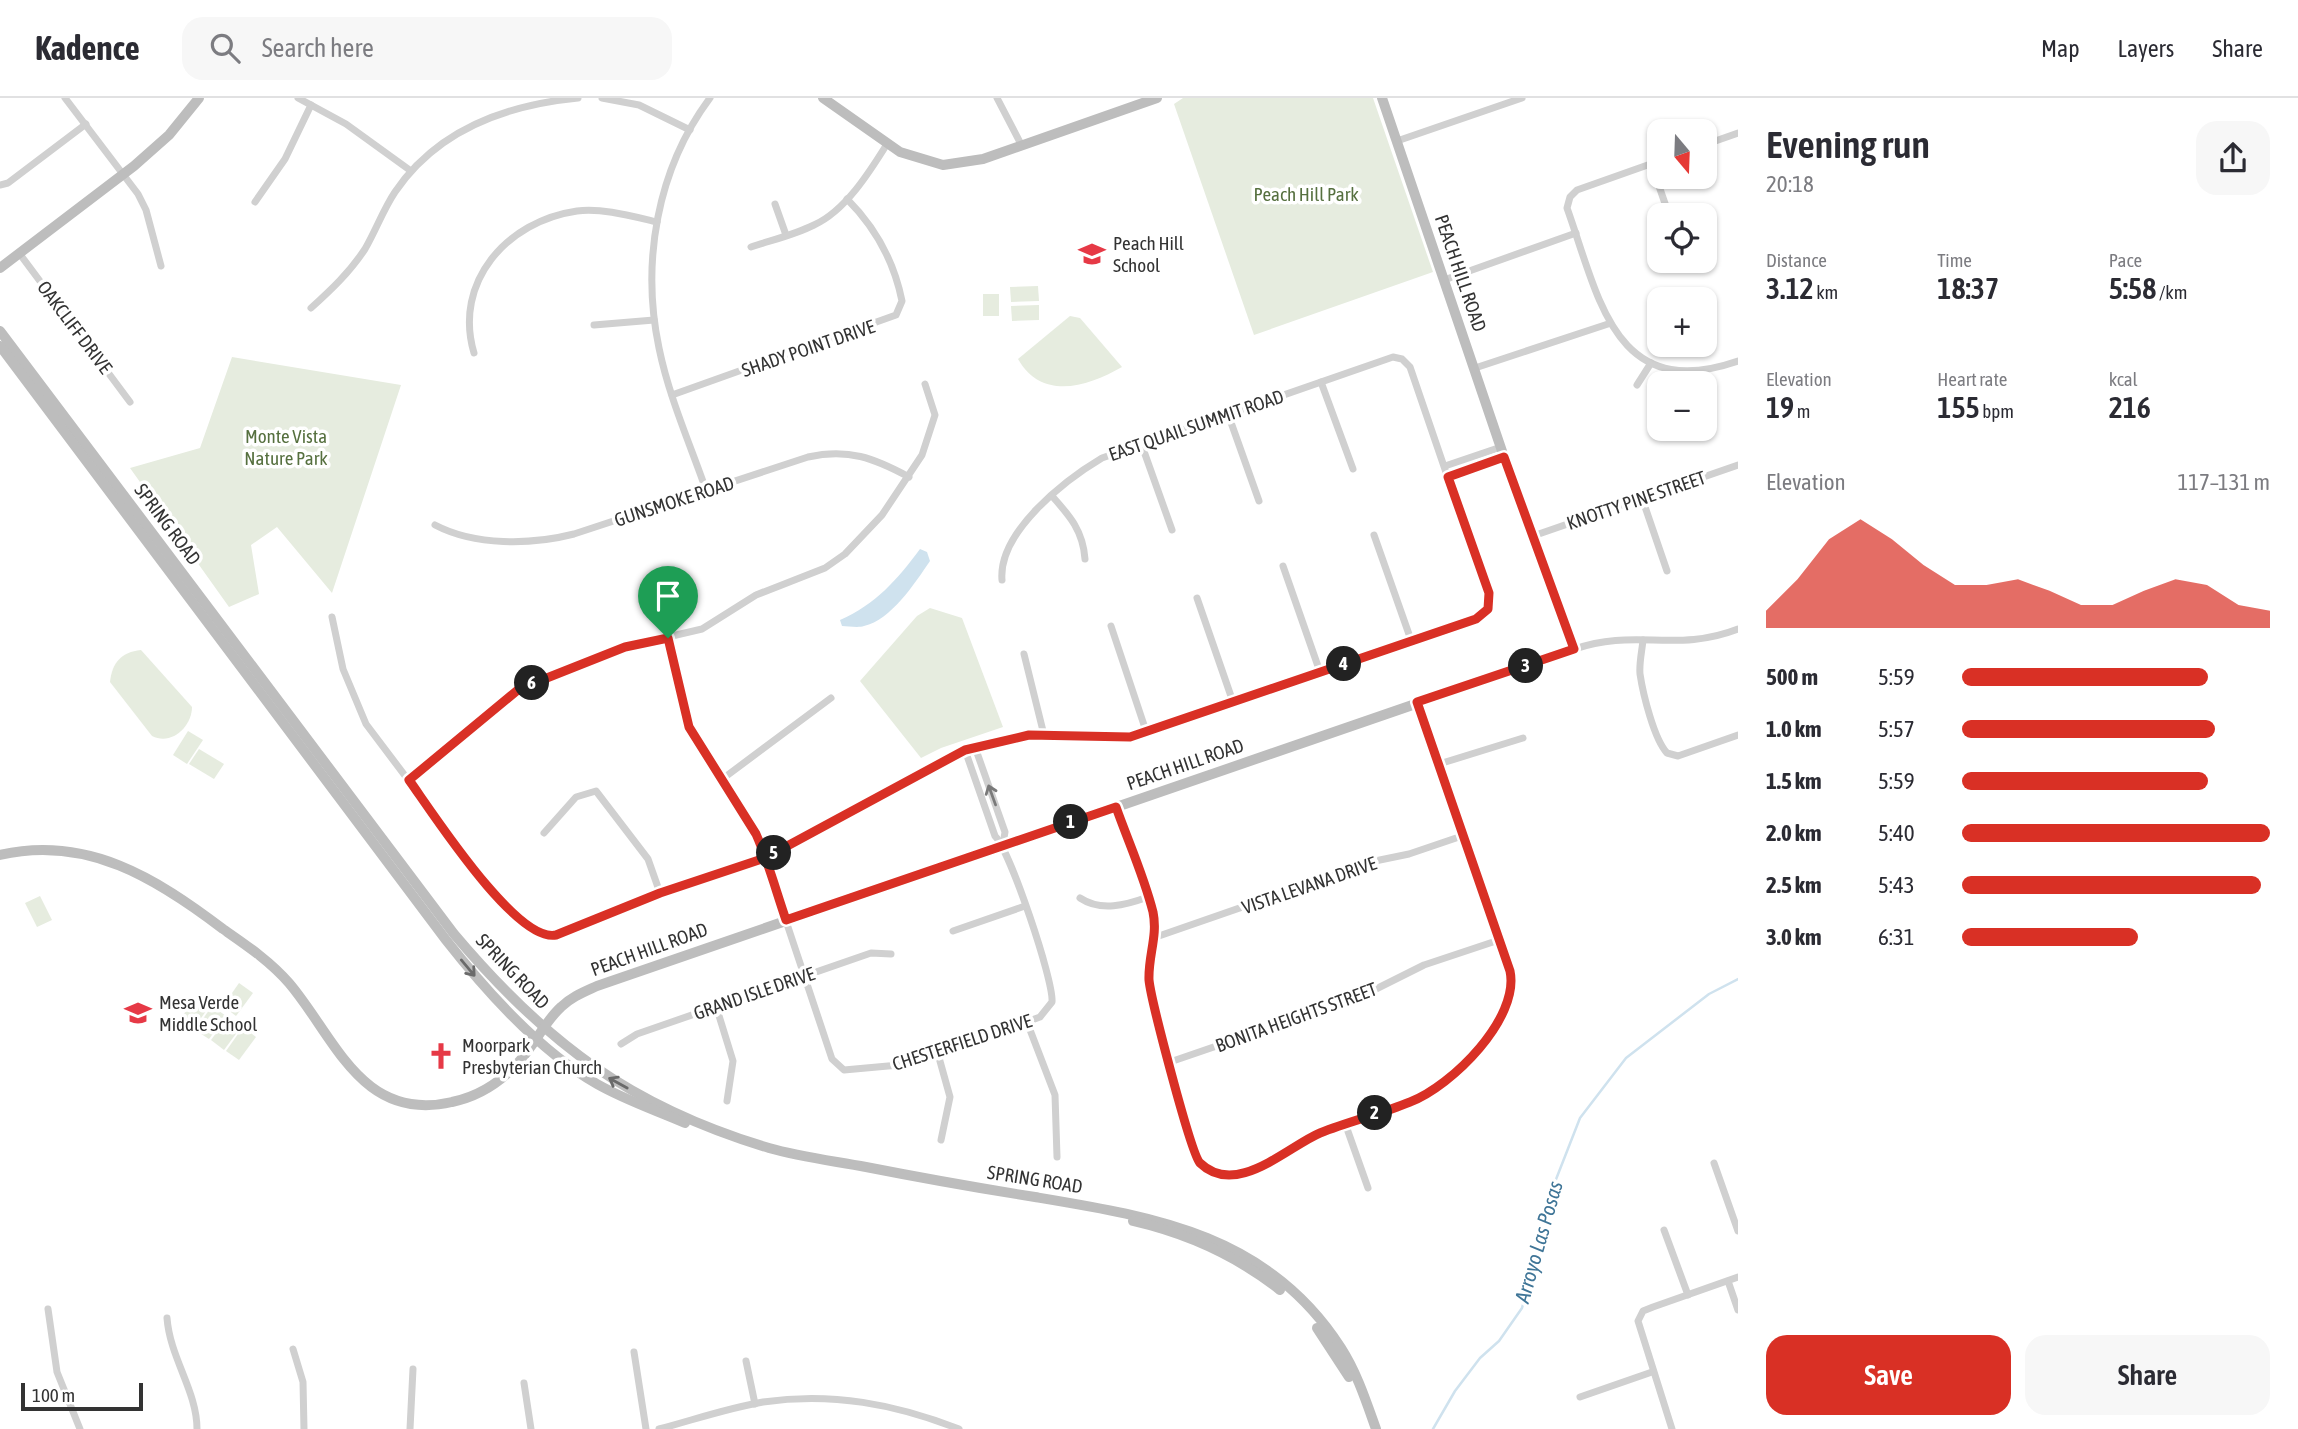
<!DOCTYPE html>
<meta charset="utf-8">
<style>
:root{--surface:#fff;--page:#f7f7f7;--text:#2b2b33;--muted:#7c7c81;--line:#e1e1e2;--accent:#d93025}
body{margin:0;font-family:"Asap Condensed",sans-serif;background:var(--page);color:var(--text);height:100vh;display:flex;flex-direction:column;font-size:26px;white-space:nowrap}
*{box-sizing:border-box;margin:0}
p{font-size:23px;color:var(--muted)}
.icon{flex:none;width:38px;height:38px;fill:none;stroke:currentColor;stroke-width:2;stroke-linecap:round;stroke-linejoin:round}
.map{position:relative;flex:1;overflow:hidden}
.drawer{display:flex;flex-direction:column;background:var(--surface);width:560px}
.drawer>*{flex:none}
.needle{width:46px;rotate:161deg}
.controls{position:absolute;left:1647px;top:21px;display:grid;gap:14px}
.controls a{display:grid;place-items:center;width:70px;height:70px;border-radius:14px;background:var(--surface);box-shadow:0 2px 5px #0004;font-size:35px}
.scale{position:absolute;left:21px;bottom:18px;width:122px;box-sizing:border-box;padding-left:7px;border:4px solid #333;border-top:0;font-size:19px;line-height:24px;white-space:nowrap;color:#333;-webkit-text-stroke:5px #fff;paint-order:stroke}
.pin{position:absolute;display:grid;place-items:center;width:60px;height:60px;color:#fff;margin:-72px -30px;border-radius:50% 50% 50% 0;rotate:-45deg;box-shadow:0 0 7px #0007}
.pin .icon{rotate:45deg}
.km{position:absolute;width:35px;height:35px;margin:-18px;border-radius:50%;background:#222;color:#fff;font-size:19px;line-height:35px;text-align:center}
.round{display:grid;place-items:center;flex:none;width:74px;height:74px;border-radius:21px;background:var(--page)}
.head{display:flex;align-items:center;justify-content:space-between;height:119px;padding:0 28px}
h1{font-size:38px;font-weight:600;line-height:52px}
.figures{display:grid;grid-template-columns:repeat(3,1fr);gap:10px;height:119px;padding:7px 28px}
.figures div{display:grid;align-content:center}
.figures b{font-size:30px;font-weight:600}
.figures small{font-size:19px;font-weight:400}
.figures p{font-size:19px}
.chart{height:196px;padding:14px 28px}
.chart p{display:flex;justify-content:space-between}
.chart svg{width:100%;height:126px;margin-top:7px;fill:var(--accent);opacity:.7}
.action{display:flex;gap:14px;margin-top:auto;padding:14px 28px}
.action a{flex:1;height:80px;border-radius:21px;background:var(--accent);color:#fff;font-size:28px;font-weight:600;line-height:80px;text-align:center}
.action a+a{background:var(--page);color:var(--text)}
ul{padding:0 28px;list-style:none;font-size:23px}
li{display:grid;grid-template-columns:112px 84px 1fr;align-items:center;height:52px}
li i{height:18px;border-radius:9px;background:var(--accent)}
header{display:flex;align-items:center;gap:42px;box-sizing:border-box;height:98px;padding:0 35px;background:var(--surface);border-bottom:2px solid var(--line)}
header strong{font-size:33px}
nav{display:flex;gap:38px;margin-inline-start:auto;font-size:24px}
.search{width:490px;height:63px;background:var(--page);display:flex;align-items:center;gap:18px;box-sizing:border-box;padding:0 24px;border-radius:21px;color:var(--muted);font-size:26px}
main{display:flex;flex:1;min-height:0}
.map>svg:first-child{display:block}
.green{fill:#e6ecdf}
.water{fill:#cfe2ee}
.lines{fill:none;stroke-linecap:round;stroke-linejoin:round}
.stream{stroke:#cfe2ee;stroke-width:2.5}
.street{stroke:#d0d0d0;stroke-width:7}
.secondary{stroke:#bdbdbd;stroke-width:10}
.oneway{stroke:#7a7a7a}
.oneway2{stroke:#6a6a6a}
.route-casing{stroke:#fff;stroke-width:14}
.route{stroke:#d93025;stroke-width:9}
.labels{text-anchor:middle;stroke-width:7;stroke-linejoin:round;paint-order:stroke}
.park-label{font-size:19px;fill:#56703f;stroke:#fff}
.poi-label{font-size:19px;fill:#333;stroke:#fff;text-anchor:start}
.street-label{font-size:19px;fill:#333;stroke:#fff}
.water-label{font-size:21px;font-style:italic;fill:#3f7597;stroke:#fff}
</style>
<header>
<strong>Kadence</strong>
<div class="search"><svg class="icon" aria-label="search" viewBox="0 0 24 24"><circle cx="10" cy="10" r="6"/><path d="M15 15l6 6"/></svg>Search here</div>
<nav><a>Map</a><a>Layers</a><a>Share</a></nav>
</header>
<main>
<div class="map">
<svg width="1738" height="1331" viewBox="0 0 1738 1331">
<rect width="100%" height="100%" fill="#fff"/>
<!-- green -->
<g class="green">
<polygon points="1183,0 1373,0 1433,174 1254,237 1174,6"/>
<polygon points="1038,188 1039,203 1011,204 1010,189"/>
<rect x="983" y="196" width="16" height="22"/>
<polygon points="1039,207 1039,222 1012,223 1011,208"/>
<path d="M1070 218 1080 220 1122 269C1087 289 1042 303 1018 261Z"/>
<polygon points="232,259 401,287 332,495 277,429 251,447 259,496 229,509 130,370 200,350"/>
<polygon points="930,510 962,520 1003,629 941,650 921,660 860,583 917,518"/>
<path d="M141 552 192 609C192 628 172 648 152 638L110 584C112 565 121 554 141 552Z"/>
<polygon points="188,633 203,642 187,666 173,657"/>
<polygon points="199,651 224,666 214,681 189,666"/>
<polygon points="40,798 52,822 37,829 25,805"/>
<polygon points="239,885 253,895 236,918 223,908"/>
<polygon points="197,897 211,906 194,930 181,920"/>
<polygon points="212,908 226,918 209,941 195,932"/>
<polygon points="228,919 241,929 224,952 211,942"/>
<polygon points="243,929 256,939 239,962 226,953"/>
</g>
<!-- water -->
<path class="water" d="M920 451 927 454 930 463C915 485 891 522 864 528 858 530 848 528 842 528L840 522C876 506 897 482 920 451Z"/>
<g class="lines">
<!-- stream -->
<polyline class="stream" points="1433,1331 1455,1293 1480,1260 1499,1243 1522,1210 1535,1163 1544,1112 1580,1020 1626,960 1709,896 1738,881"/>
<!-- street -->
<g class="street">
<polyline points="65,0 138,96 146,112 161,168"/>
<polyline points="298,0 346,26 411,73"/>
<polyline points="602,0 639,7 690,32"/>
<polyline points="997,0 1022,48"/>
<polyline points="1397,43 1522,0"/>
<polyline points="1704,47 1738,35"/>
<path d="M1659 63 1577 92 1570 99 1567 110C1599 199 1614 306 1738 263"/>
<polyline points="1651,65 1669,117"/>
<polyline points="0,87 8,85 86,26"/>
<polyline points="255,104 285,61 311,7"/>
<polyline points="775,106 786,137"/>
<path d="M751 149C772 142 794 137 814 127 845 113 869 75 887 46"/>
<polyline points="19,155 130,304"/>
<polyline points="1685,163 1688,171"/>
<polyline points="1444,182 1576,135"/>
<path d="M311 210C331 192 350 174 365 151 376 132 383 112 395 94 437 32 506 7 578 0"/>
<polyline points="594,227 654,222"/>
<path d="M474 255C453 184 507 123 577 113 603 110 631 118 657 124"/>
<polyline points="1475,270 1608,226"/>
<polyline points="1321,284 1353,371"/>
<polyline points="1637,287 1651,265"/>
<path d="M672 297 896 217 902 203C894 163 876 130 847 101"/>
<polyline points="1228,316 1259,403"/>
<polyline points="1141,345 1172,432"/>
<polyline points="1445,368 1501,349"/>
<polyline points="1449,379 1504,359"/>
<path d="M706 392C690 346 669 299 659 250 641 164 657 71 710 0"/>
<path d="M1052 398C1070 418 1083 433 1085 461"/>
<polyline points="1642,400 1667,473"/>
<path d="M435 427C475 448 531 447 574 436L808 359C848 350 874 360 909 379"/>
<polyline points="1374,437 1411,542"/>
<polyline points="1533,438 1738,367"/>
<polyline points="1283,468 1320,574"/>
<polyline points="1197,500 1233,604"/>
<path d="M332 519 343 571 366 626 495 797 526 827 548 839 660 795 765 760 965 652 1029 637 1130 639 1476 521 1486 514 1490 503 1410 269 1402 261 1393 259 1102 360C1065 382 998 434 1002 482"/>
<polyline points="1111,528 1146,633"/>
<path d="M668 540 689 629 760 745 832 961 844 972 899 967 938 956 1040 919 1052 904C1054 883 1010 753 995 738L965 652"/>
<path d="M1643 542C1642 553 1639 565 1640 576 1643 596 1654 641 1667 655L1678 658 1738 637"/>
<path d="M1575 551C1634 530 1677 555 1738 531"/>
<polyline points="1024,556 1044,637"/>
<polyline points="975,649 1005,734 1003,746"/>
<polyline points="1439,666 1523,640"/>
<polyline points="409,682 519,591 625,549 702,531 756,497 825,470 845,456 882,417 922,357 935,317 925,286"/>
<polyline points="721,682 831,600"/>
<path d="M1116 709C1130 748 1151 790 1156 832 1158 852 1148 871 1151 896L1194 1057C1202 1069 1215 1077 1230 1076 1261 1076 1281 1052 1307 1040 1341 1025 1379 1019 1413 1003 1454 984 1519 921 1510 873L1417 604"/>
<polyline points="544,735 576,699 596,693 648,761 660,795"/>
<path d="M1080 800C1101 814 1126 807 1148 799"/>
<polyline points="953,833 1025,808"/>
<polyline points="1156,839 1375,763 1409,756 1462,738"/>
<polyline points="716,908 733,963 727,1003"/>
<polyline points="1027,924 1055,997 1057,1059"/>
<polyline points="621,946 637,936 871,855 891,856"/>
<polyline points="938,956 950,999 941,1042"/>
<polyline points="1170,964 1362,898 1424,867 1499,842"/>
<polyline points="1345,1025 1368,1090"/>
<polyline points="1714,1065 1738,1133"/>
<polyline points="1664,1132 1688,1197"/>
<polyline points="1728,1183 1738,1212"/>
<polyline points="48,1211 57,1274 80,1331"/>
<path d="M167 1220C170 1260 197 1293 197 1331"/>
<polyline points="293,1251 303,1284 304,1331"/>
<polyline points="634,1254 646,1331"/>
<polyline points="746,1263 755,1306"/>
<polyline points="524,1285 531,1331"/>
<polyline points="1580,1299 1652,1274"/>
<polyline points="410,1331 413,1271"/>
<path d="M659 1331C693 1322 728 1310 763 1304 832 1294 895 1306 959 1331"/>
<polyline points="1672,1331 1638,1223 1643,1213 1653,1209 1738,1179"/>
</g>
<!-- secondary -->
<g class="secondary">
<polyline points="823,0 900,54 943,67 983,61 1157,0"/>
<polyline points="0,170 134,68 169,37 199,0"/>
<path d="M0 233 454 836C546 945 631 1009 769 1050 800 1059 834 1063 866 1069 922 1080 978 1090 1035 1099 1155 1119 1269 1137 1341 1250 1357 1275 1366 1303 1376 1331"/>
<path d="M0 248 446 842C486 893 539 953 597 986 625 1002 655 1012 685 1025"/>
<path d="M0 757C87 737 156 780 223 831 246 847 270 863 289 885 335 939 361 1025 452 1004 486 997 512 976 532 947 541 934 549 920 561 909 571 899 584 894 597 888L1575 551 1504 359 1382 0"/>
<path d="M1133 1123C1185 1135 1237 1158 1280 1192"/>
<polyline points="1317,1230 1349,1279"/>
</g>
</g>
<!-- one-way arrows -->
<defs><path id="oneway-shaft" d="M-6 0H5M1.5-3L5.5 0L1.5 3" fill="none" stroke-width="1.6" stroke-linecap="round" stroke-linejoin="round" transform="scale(1.75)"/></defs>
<use class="oneway" href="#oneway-shaft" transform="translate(992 697) rotate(-110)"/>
<g class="oneway2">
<use href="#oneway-shaft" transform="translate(468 870) rotate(50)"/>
<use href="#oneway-shaft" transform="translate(618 985) rotate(-151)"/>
</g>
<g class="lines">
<defs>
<path id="route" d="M668 540 689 629 756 736C768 763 776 793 786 822L1116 709C1128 743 1144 778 1153 814 1158 838 1148 858 1149 882 1151 902 1191 1056 1200 1065 1236 1100 1287 1049 1320 1035 1350 1023 1381 1016 1410 1004 1452 988 1520 920 1510 873L1417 604 1574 551 1504 359 1448 379 1489 495 1488 511 1476 521 1130 639 1029 637 965 652 765 760 660 795 556 837C516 845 432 714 409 682L519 591 625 549 668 540"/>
</defs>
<!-- route casing -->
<use href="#route" class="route-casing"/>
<!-- route -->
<use href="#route" class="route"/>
</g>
<!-- icons -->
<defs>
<symbol id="school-bare" viewBox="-9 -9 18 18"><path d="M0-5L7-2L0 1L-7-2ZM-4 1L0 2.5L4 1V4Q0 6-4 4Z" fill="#e63946" stroke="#fff" stroke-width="2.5" paint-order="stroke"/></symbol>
<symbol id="church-bare" viewBox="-9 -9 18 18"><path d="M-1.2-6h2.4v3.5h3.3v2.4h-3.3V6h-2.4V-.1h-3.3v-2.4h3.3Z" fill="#e63946" stroke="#fff" stroke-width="2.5" paint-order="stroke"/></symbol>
</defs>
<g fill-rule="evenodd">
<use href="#school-bare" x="1073" y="137" width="38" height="38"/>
<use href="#school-bare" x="119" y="896" width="38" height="38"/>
<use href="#church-bare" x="422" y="939" width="38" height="38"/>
</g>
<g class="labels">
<!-- park labels -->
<g class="park-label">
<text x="1306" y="103">Peach Hill Park</text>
<text x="286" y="345">Monte Vista<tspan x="286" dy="22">Nature Park</tspan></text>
</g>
<!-- poi labels -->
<g class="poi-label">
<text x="1113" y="152">Peach Hill<tspan x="1113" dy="22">School</tspan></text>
<text x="159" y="911">Mesa Verde<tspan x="159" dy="22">Middle School</tspan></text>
<text x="462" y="954">Moorpark<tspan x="462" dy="22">Presbyterian Church</tspan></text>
</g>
<!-- street labels -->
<g class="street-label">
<text transform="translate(1461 175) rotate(71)" y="7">PEACH HILL ROAD</text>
<text transform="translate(75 229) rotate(53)" y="7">OAKCLIFF DRIVE</text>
<text transform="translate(808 250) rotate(-19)" y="7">SHADY POINT DRIVE</text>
<text transform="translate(1196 327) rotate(-19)" y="7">EAST QUAIL SUMMIT ROAD</text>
<text transform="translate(1636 402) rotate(-19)" y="7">KNOTTY PINE STREET</text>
<text transform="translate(674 403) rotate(-18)" y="7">GUNSMOKE ROAD</text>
<text transform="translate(168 426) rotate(53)" y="7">SPRING ROAD</text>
<text transform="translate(1185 666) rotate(-19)" y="7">PEACH HILL ROAD</text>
<text transform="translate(1309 787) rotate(-19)" y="7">VISTA LEVANA DRIVE</text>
<text transform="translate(649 851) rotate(-20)" y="7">PEACH HILL ROAD</text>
<text transform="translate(513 873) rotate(46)" y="7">SPRING ROAD</text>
<text transform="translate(754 895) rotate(-19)" y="7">GRAND ISLE DRIVE</text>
<text transform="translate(1296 919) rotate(-20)" y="7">BONITA HEIGHTS STREET</text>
<text transform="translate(962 944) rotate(-18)" y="7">CHESTERFIELD DRIVE</text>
<text transform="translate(1035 1081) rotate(9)" y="7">SPRING ROAD</text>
</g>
<!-- water labels -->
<g class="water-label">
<text transform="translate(1539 1144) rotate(-74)" y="7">Arroyo Las Posas</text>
</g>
</g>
</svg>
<div class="controls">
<a><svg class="needle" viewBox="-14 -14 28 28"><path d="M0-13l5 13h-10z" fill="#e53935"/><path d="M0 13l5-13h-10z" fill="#7c7c81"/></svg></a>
<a><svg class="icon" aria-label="locate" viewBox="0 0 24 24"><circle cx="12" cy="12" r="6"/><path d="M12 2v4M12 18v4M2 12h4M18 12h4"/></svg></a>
<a>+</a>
<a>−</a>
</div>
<div class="scale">100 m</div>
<div class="pin" style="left:668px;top:540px;background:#1e9e55"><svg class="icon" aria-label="arrive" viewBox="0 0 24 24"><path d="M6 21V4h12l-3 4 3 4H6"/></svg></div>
<b class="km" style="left:1071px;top:724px">1</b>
<b class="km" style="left:1375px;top:1015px">2</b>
<b class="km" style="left:1526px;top:568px">3</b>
<b class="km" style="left:1344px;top:566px">4</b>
<b class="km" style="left:774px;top:755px">5</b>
<b class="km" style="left:532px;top:585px">6</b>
</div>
<section class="drawer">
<div class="head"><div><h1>Evening run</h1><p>20:18</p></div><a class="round"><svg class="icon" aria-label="share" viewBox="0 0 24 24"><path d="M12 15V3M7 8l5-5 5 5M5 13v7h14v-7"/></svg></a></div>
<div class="figures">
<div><p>Distance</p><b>3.12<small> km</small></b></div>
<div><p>Time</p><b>18:37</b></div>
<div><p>Pace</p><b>5:58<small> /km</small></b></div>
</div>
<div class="figures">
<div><p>Elevation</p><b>19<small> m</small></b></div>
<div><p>Heart rate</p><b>155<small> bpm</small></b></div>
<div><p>kcal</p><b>216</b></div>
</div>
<div class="chart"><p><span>Elevation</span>117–131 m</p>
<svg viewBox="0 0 160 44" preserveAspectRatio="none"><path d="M0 44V38L10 27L20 13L30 6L40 13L50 22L60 29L70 29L80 27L90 31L100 36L110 36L120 31L130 27L140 29L150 36L160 38V44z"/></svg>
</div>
<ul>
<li><b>500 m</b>5:59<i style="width:80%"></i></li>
<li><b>1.0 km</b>5:57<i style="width:82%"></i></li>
<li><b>1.5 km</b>5:59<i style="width:80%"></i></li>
<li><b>2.0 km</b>5:40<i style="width:100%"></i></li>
<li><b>2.5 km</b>5:43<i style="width:97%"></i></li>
<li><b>3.0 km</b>6:31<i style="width:57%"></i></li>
</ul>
<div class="action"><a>Save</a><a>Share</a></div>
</section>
</main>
